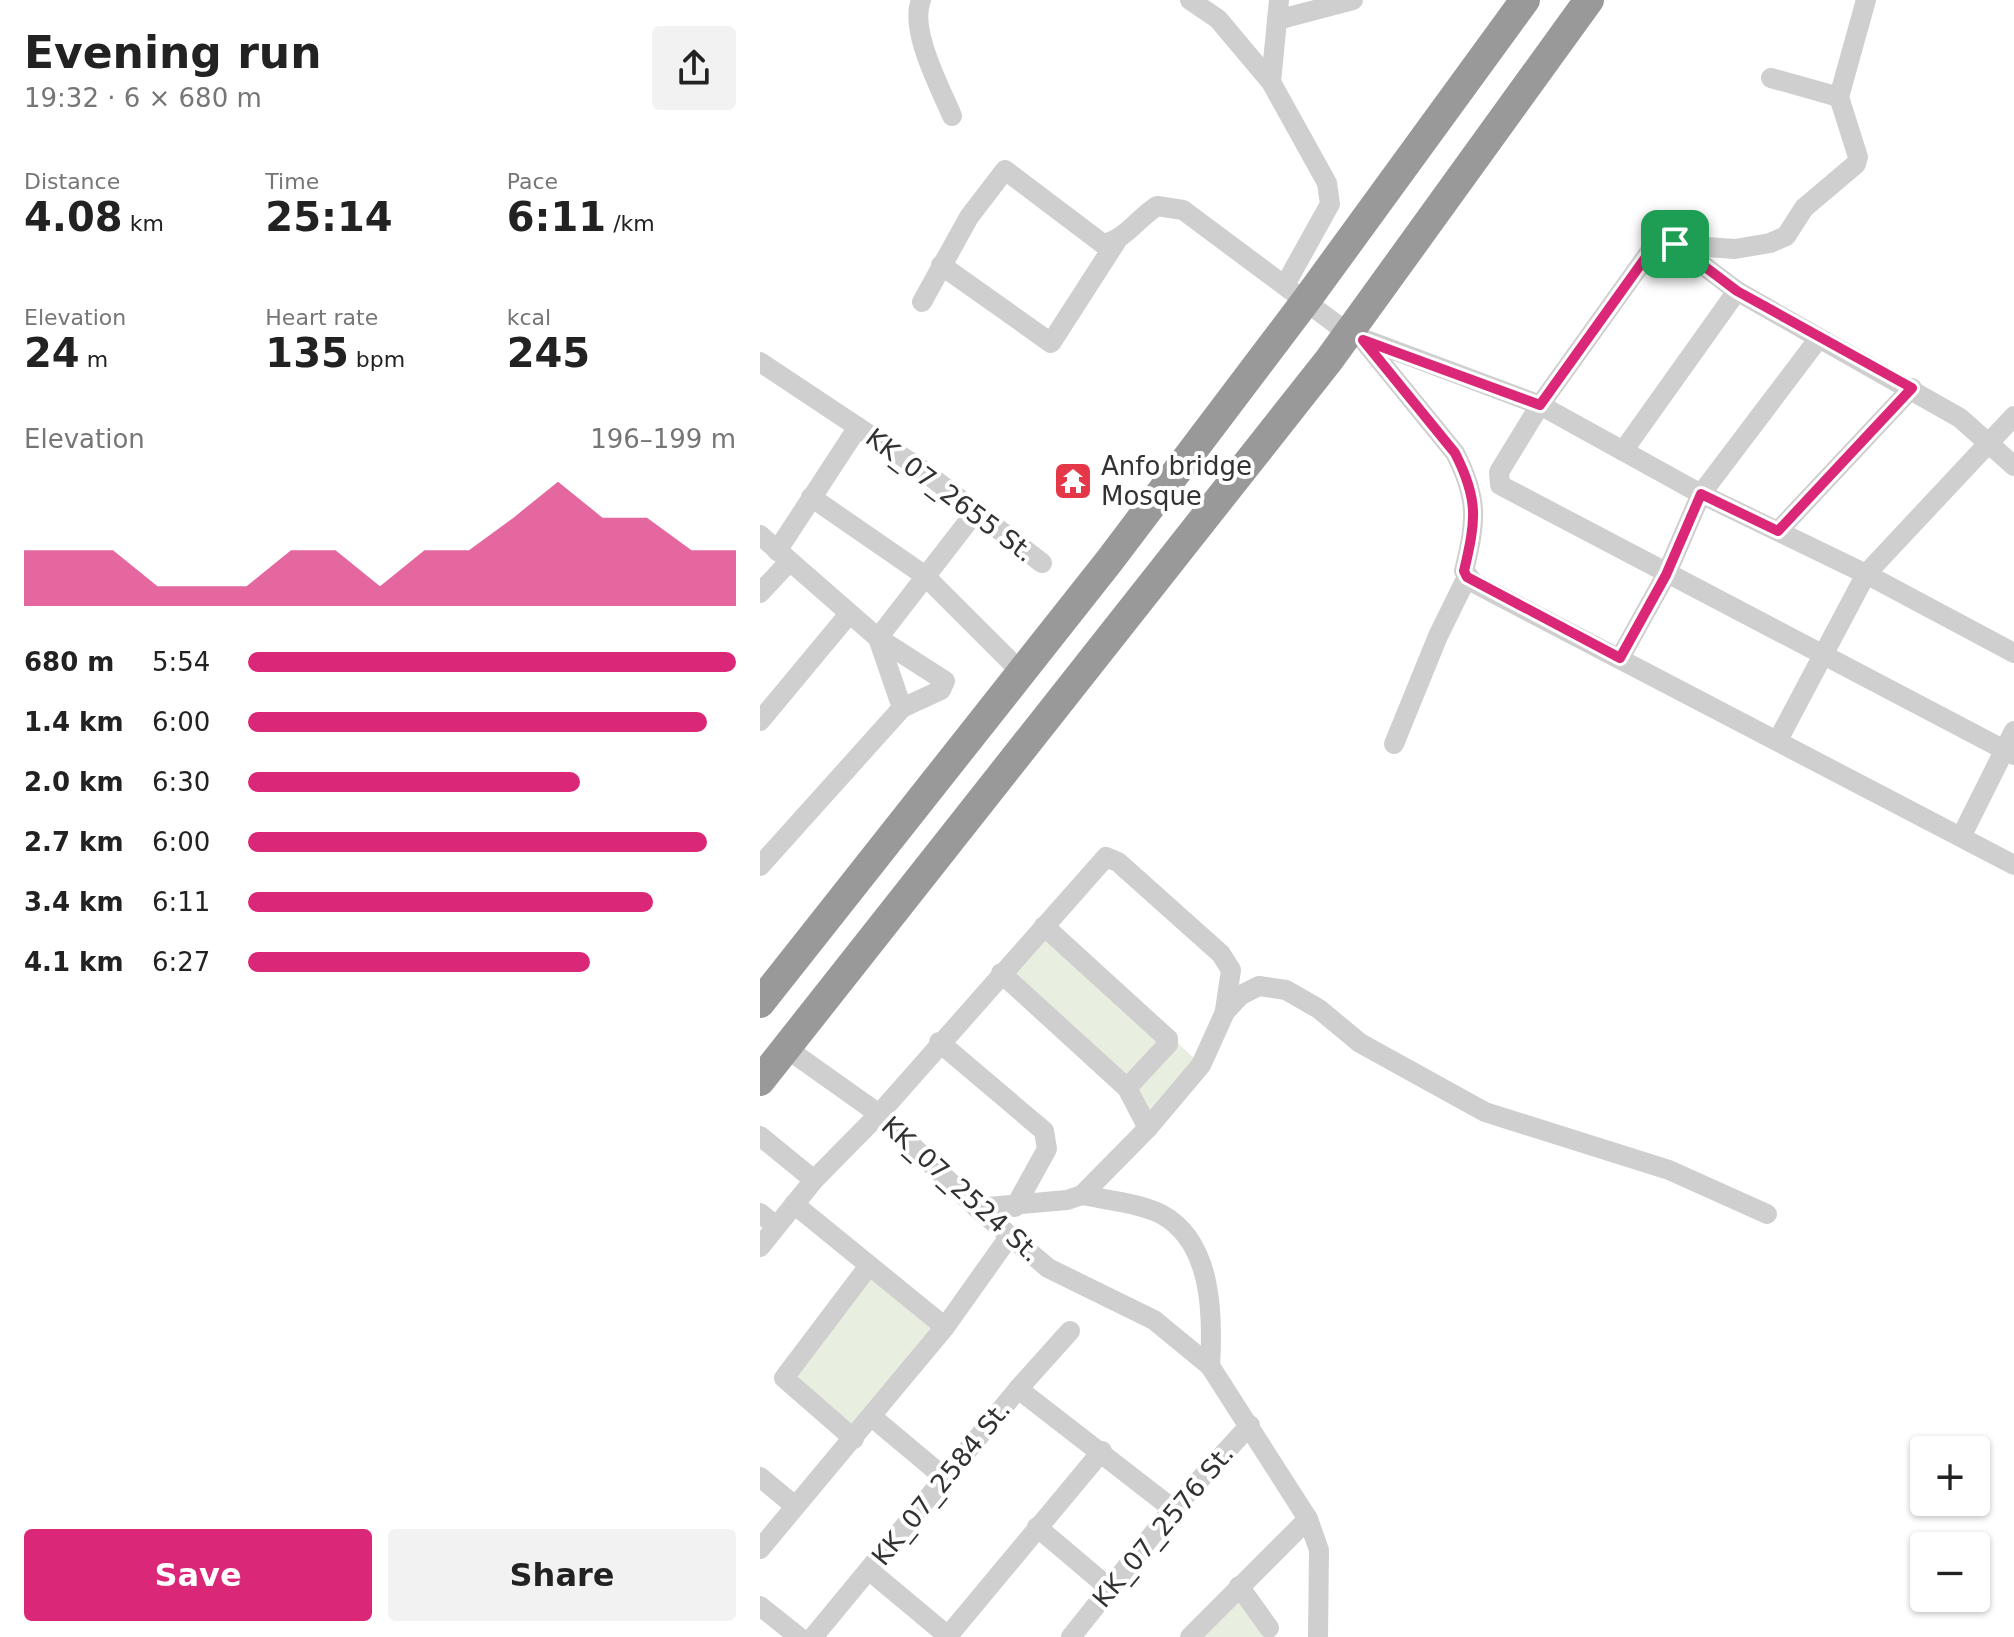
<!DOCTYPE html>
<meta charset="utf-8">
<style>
:root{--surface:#fff;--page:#f2f2f2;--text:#222;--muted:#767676;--accent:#db2777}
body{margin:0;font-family:"DejaVu Sans",sans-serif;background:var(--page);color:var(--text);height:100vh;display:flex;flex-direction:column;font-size:30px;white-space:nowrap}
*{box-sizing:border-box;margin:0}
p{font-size:26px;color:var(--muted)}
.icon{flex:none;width:44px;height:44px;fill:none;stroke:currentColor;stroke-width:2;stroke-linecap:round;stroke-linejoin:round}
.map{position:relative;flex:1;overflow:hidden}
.details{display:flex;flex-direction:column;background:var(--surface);width:760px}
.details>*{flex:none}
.buttons{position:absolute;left:1150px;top:1436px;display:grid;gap:16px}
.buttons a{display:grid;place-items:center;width:80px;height:80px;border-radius:8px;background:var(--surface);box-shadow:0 2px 6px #0004;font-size:40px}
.pin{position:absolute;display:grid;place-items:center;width:68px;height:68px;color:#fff;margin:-34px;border-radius:16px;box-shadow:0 4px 12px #0006}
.round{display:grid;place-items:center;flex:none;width:84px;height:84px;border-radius:8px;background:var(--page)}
.head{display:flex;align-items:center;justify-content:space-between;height:136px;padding:0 24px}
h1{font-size:44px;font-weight:700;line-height:60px}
.metrics{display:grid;grid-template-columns:repeat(3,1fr);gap:12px;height:136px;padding:8px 24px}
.metrics div{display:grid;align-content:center}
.metrics b{font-size:40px;font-weight:700}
.metrics small{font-size:22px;font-weight:400}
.metrics p{font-size:22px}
.chart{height:224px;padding:16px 24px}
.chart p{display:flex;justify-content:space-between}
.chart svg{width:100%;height:144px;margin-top:8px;fill:var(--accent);opacity:.7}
.cta{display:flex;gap:16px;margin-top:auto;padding:16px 24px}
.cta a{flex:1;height:92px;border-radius:8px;background:var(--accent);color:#fff;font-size:32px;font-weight:700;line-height:92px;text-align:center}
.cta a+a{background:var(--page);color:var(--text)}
ul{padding:0 24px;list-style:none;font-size:26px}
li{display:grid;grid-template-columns:128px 96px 1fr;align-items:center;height:60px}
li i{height:20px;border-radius:10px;background:var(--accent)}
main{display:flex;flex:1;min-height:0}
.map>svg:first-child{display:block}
.green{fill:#e8eee0}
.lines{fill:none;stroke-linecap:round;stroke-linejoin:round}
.minor{stroke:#cfcfcf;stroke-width:20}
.highway{stroke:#999;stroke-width:30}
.route-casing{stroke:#fff;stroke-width:16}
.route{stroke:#db2777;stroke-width:10}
.labels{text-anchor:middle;stroke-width:8;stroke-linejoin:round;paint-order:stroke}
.poi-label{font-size:26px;fill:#323232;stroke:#fff;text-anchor:start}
.street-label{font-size:26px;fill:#323232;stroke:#fff}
</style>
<main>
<section class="details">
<div class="head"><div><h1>Evening run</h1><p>19:32 · 6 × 680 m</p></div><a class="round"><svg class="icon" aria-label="share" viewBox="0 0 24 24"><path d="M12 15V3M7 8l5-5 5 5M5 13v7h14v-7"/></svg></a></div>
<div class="metrics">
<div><p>Distance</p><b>4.08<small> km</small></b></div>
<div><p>Time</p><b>25:14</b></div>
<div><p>Pace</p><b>6:11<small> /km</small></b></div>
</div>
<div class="metrics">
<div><p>Elevation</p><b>24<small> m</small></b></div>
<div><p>Heart rate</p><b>135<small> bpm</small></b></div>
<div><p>kcal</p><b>245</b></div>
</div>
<div class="chart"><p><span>Elevation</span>196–199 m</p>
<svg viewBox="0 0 160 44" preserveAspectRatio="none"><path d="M0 44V27L10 27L20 27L30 38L40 38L50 38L60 27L70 27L80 38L90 27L100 27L110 17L120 6L130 17L140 17L150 27L160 27V44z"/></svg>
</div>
<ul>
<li><b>680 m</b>5:54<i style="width:100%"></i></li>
<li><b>1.4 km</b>6:00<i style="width:94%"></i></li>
<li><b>2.0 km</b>6:30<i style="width:68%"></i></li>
<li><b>2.7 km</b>6:00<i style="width:94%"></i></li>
<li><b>3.4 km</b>6:11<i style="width:83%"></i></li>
<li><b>4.1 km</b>6:27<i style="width:70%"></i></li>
</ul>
<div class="cta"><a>Save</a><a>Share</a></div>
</section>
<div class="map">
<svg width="1254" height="1637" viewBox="0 0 1254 1637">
<rect width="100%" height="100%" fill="#fff"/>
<!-- green -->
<g class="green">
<polygon points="286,924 444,1067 397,1118 241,972"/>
<polygon points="108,1267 185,1327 94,1439 28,1384"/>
<polygon points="479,1586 510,1637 430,1637"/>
</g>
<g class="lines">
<!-- minor -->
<g class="minor">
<path d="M161 0C149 30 180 87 192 116"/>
<polyline points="430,0 458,19 511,82 567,183 570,204 525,285"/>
<polyline points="1106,0 1079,97 1098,157 1096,164 1044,208 1026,236 1010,243 975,249 904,244 891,250 780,405 739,472 740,485 1254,755"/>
<polyline points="517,20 593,0"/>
<polyline points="1011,78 1079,97"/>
<polyline points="511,82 519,0"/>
<polyline points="915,244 977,291 1059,338"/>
<polyline points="181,265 291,343 356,242"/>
<path d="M162 302 209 217 245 170 343 244C365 240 378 218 397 206L423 210 588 333 780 405 941 494 1106 574 1254 653"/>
<path d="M603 340 695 453C719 500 716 521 704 571L714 583 1254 865"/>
<polyline points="0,362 161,469 282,563"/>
<polyline points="863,451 977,291"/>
<polyline points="51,497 164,575 260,671"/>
<polyline points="1018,531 1152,388"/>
<polyline points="0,535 118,638 185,681 181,690 142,708 0,866"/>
<polyline points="17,551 98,427"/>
<polyline points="0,593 29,562"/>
<polyline points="118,638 217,510"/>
<polyline points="118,638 142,708"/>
<polyline points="860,658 906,575 941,494 1059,338 1200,418 1254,466"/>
<polyline points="0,721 89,614"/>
<polyline points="1018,740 1106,574 1254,416"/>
<polyline points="634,744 678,636 707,577"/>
<polyline points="1202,835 1254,731"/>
<polyline points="284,926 408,1039 408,1044 367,1088"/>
<polyline points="241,973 367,1088 388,1128"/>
<polyline points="179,1042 284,1131 287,1149 255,1207"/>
<polyline points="26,1048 119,1114 217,1208 288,1268 394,1320 450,1366 548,1519 559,1550 558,1637"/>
<polyline points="0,1136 54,1180"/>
<path d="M322 1195C346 1200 378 1203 401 1214 453 1242 453 1316 450 1366"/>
<polyline points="34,1204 185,1327"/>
<polyline points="217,1208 307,1200 322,1195 388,1128 441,1065 465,1012 481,995 499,986 526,990 559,1009 600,1043 725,1112 909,1170 1007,1214"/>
<polyline points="0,1213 16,1226"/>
<polyline points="0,1247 54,1180 119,1114 346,857 358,862 461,954 471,970 465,1010"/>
<polyline points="258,1389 413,1509"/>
<polyline points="112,1417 185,1478"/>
<polyline points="94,1439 24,1378 108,1267"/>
<polyline points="0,1477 35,1506"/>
<polyline points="277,1527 348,1587"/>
<polyline points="0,1549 185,1327 249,1237"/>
<polyline points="110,1571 189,1637"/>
<polyline points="479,1586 509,1628"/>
<polyline points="0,1606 39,1637"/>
<polyline points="188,1636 342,1451"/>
<polyline points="53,1637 258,1389 310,1331"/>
<polyline points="311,1637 413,1509 490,1425"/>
<polyline points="430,1637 548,1519"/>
</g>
<!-- highway -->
<g class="highway">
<polyline points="0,1003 350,560 545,302 765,0"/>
<polyline points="0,1081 569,360 829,0"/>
</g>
</g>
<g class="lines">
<defs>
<path id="route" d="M904 244H915L977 291 1152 388 1018 531 941 494 906 575 860 658 707 577 704 571C716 520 719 500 695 453L603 340 780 405 891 250Z"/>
</defs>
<!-- route casing -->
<use href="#route" class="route-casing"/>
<!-- route -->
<use href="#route" class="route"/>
</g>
<!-- icons -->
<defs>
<symbol id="temple-square" viewBox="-11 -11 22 22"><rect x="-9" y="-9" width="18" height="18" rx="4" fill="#e43849" stroke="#fff"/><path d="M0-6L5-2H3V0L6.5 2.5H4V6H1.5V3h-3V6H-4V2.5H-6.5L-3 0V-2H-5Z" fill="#fff"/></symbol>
</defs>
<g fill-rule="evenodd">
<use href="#temple-square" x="291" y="459" width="44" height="44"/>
</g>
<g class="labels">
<!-- poi labels -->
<g class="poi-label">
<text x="341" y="475">Anfo bridge<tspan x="341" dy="30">Mosque</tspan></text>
</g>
<!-- street labels -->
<g class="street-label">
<text transform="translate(190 495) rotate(37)" y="9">KK_07_2655 St.</text>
<text transform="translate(201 1189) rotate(42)" y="9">KK_07_2524 St.</text>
<text transform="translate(181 1483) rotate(-51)" y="9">KK_07_2584 St.</text>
<text transform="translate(403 1526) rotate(-50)" y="9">KK_07_2576 St.</text>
</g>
</g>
</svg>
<div class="buttons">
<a>+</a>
<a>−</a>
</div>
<div class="pin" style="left:915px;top:244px;background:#1e9e55"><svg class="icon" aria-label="arrive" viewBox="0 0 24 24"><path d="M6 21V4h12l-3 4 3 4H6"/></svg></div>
</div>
</main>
